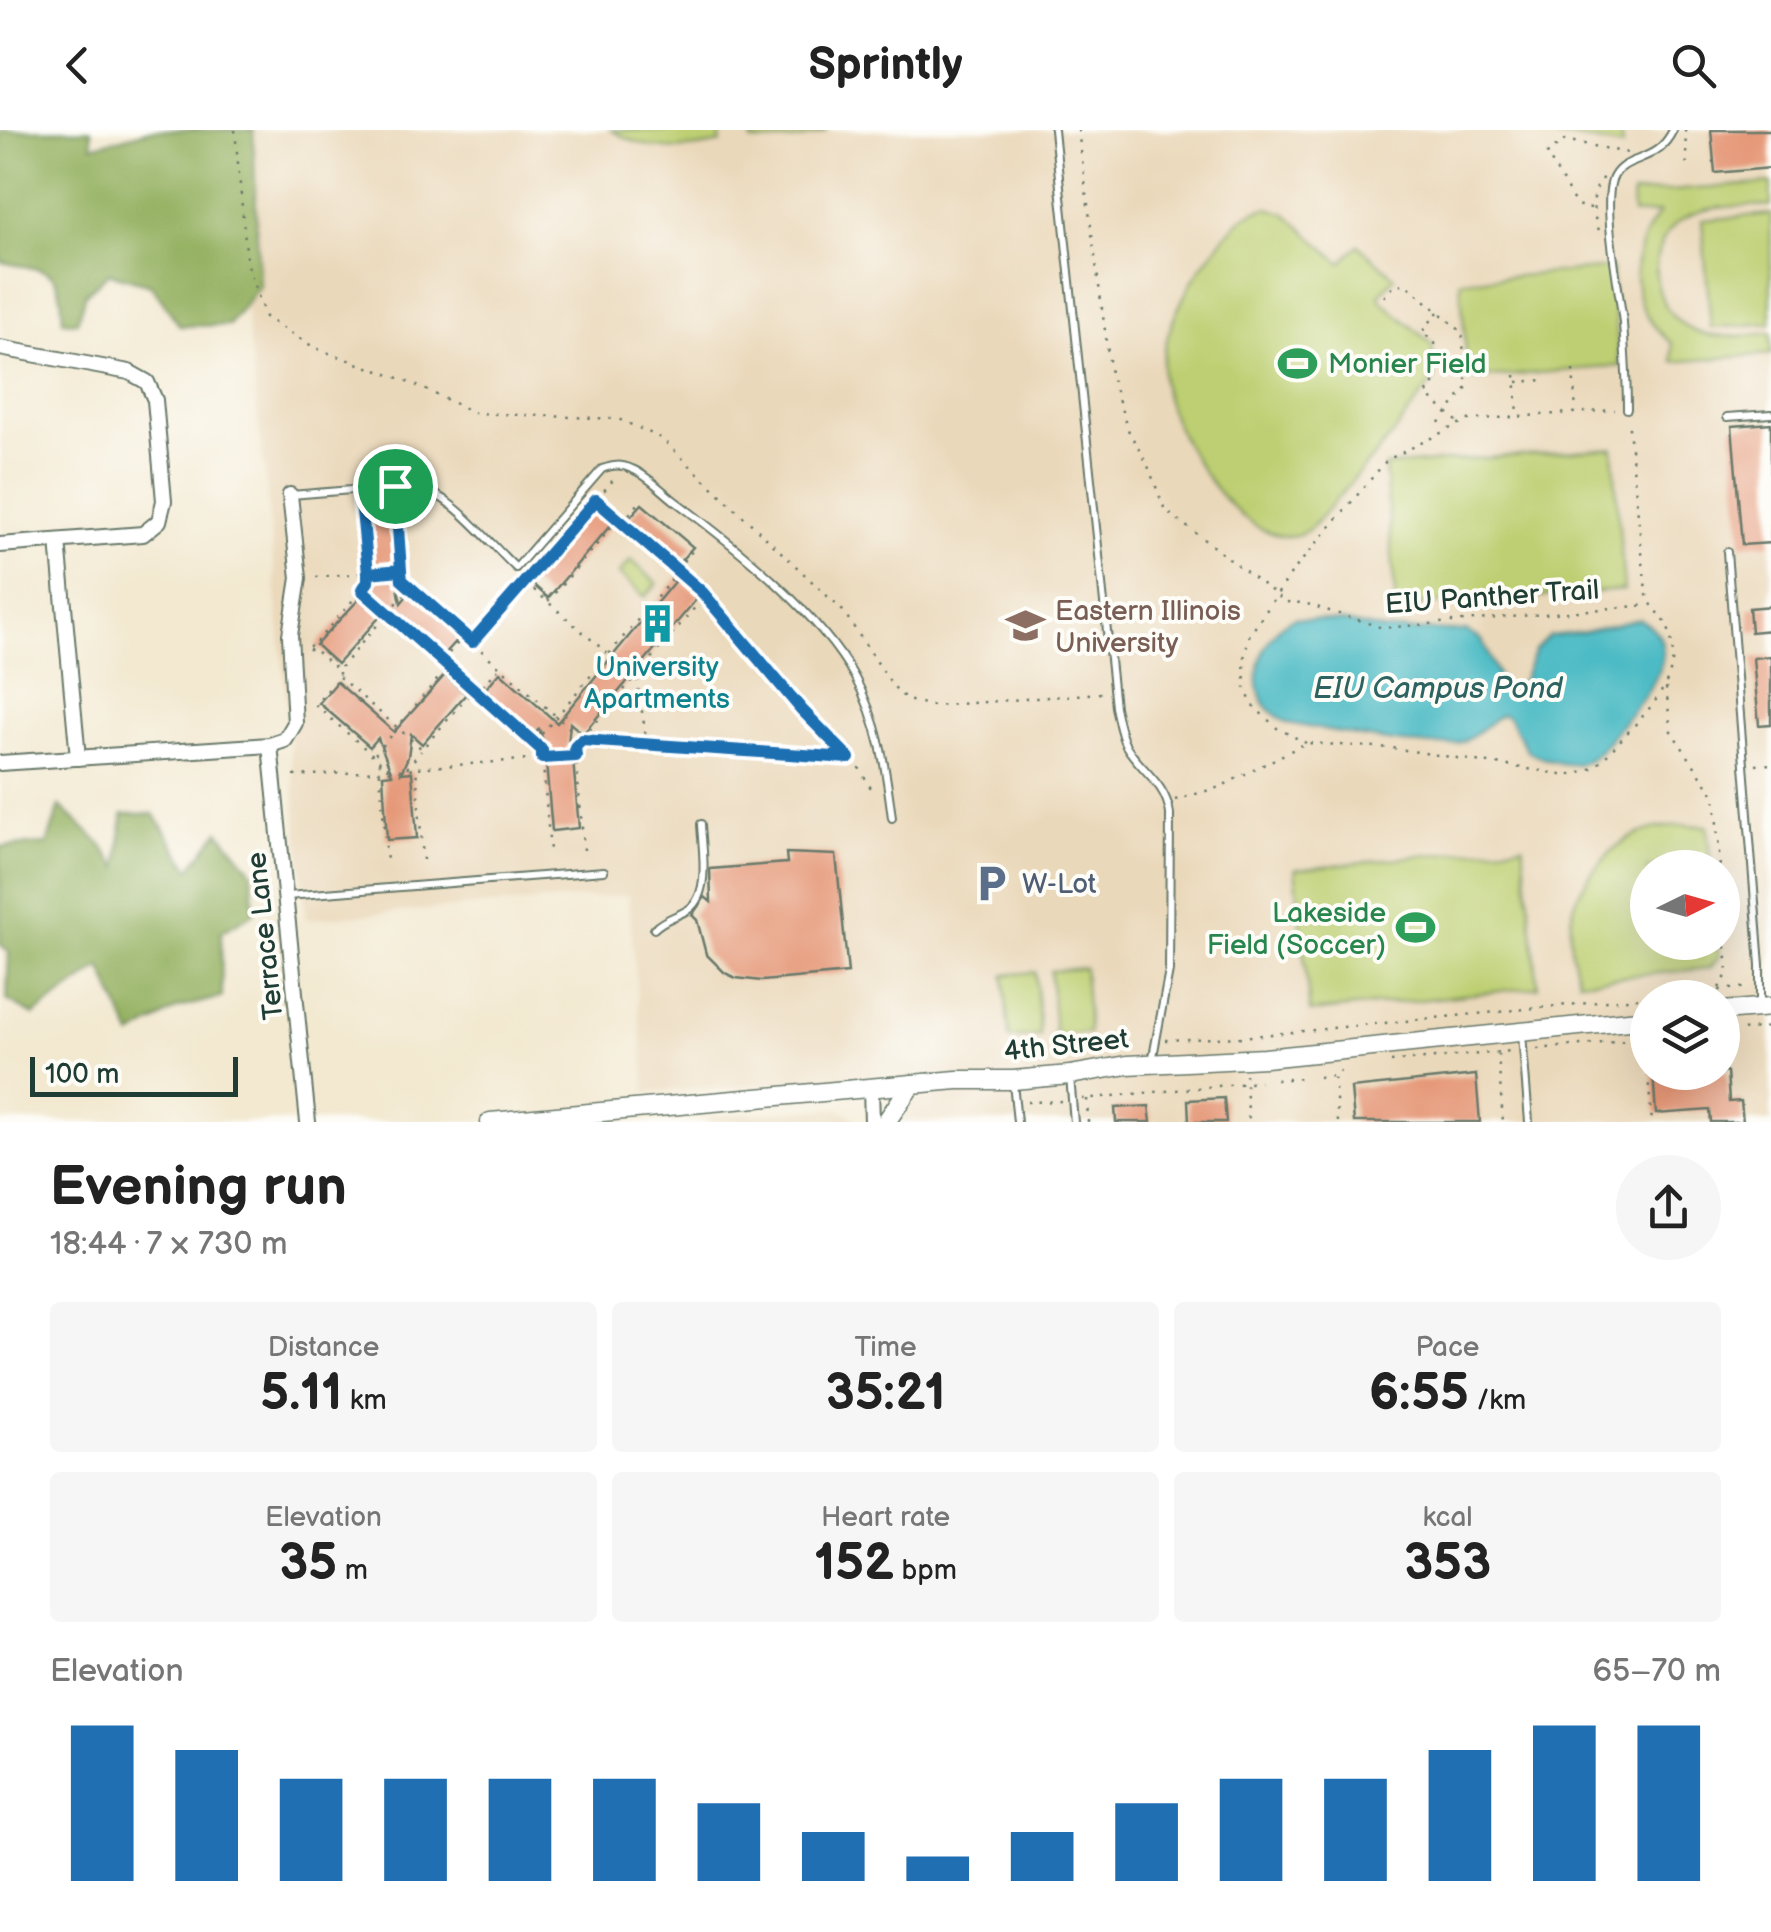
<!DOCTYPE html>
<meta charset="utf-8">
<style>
:root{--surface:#fff;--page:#f6f6f6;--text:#222;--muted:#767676;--accent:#1f6fb2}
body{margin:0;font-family:"Balsamiq Sans",sans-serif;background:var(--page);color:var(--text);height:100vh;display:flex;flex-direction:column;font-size:38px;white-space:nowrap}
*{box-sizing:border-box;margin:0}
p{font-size:32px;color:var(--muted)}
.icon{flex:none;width:55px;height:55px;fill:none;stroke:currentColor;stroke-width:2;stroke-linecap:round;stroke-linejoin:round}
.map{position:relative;height:992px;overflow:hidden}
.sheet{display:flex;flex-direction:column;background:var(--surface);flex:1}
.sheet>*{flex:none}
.needle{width:65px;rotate:85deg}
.tools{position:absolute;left:1630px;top:720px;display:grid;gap:20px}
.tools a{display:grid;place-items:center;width:110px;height:110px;border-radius:50%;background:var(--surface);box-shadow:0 10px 40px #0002;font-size:50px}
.scale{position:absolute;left:30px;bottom:25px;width:208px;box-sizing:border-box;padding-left:10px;border:5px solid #1f3d34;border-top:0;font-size:28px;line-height:35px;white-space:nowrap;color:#1f3d34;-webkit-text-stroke:8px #fdfcf7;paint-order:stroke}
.pin{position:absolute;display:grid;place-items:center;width:85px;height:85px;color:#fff;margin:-42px;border:5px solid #fff;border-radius:50%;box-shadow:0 2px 10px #0007}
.round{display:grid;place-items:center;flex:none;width:105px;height:105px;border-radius:52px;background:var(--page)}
.summary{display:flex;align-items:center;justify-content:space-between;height:170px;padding:0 50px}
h1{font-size:55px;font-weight:600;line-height:75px}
.metrics{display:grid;grid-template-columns:repeat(3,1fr);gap:15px;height:170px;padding:10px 50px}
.metrics div{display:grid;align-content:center;border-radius:10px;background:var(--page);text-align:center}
.metrics b{font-size:50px;font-weight:600}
.metrics small{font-size:28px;font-weight:400}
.metrics p{font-size:28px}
.chart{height:280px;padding:20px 50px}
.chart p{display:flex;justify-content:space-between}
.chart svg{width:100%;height:180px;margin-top:10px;stroke:var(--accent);stroke-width:6}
header{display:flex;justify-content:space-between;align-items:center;height:130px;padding:0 50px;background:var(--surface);font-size:45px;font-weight:600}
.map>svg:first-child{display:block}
.built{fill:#ead8ba;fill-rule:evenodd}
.green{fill:#bdcf72;stroke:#6e8653;stroke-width:2.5}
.forest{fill:#96b264;stroke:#5a784c;stroke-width:2.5}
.water{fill:#4dbbc5;stroke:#367c7c;stroke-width:2.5}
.building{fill:#e59676}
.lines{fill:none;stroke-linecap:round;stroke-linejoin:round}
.service-casing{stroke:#69796b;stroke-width:10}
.minor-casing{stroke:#69796b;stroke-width:18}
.tertiary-casing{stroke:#69796b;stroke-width:21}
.path{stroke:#69796b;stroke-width:2.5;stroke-dasharray:2.5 8;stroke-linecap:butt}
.service{stroke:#fff;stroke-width:6}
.minor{stroke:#fff;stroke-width:14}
.tertiary{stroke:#fff;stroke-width:18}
.route-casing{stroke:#fff;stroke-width:20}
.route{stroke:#1f6fb2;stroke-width:12}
.labels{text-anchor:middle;stroke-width:8;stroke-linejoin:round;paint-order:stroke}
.leisure-label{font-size:28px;fill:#27864d;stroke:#fdfcf7;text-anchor:start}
.street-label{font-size:28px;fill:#1f3d34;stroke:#fdfcf7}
.education-label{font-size:28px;fill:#785e54;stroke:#fdfcf7;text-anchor:start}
.culture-label{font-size:28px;fill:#0d838f;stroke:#fdfcf7}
.service-label{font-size:28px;fill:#4e5e75;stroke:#fdfcf7;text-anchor:start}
.water-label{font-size:30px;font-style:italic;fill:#2d6360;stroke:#fdfcf7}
</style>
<header><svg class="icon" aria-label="back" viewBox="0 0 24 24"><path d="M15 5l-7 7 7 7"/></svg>Sprintly<svg class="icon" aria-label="search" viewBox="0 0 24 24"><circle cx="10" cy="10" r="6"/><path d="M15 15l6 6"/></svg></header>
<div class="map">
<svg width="1771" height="992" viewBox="0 0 1771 992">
<rect width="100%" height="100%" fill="#fdfcf7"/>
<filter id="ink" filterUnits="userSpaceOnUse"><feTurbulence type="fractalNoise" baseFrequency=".01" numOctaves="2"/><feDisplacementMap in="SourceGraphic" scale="20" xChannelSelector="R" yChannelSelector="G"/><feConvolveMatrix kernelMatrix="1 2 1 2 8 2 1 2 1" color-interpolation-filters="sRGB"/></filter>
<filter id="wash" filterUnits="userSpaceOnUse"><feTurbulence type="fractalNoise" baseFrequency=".0048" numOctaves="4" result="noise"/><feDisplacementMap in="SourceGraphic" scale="40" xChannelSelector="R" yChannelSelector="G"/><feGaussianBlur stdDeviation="2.25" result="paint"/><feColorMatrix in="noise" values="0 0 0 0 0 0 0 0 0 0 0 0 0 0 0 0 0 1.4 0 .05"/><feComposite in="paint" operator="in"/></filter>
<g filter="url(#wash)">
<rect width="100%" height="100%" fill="#f3e9d1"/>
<!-- built -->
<g class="built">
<path d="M224 0H1771V992H889L887 947 646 962 628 765 306 789 265 344ZM1648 738H1722V812H1648ZM1648 868H1722V942H1648Z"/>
<polygon points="835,978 849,984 856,992 708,992 707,987"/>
</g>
<!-- green -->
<g class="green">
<path d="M611 0H719L721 13C680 22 647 22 611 0Z"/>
<path d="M751 0H827C804 11 778 12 752 11Z"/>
<polygon points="1557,0 1621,0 1623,17 1572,7 1558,8"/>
<path d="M1771 53V75C1745 77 1710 74 1686 87 1641 111 1649 182 1694 201 1718 211 1746 205 1771 203V224L1673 232 1672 213C1627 179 1626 126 1659 83L1633 85 1632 64Z"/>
<path d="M1268 78 1285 83 1341 133 1358 115 1395 147 1379 165 1381 171 1432 214 1435 248 1392 305 1312 397C1254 444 1161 296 1162 243 1163 201 1186 157 1211 124 1227 104 1242 81 1268 78Z"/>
<polygon points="1771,84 1771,193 1711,198 1702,90"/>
<polygon points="1611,138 1620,236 1468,249 1460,151"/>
<polygon points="1613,318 1624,460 1396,477 1385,336"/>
<polygon points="631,430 657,453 645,467 619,444"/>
<path d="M1685 695 1707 696 1711 737 1648 738V812L1718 813 1719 827 1710 838 1579 851C1573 832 1567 809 1571 788 1577 755 1607 717 1638 704 1653 697 1669 696 1685 695Z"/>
<polygon points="1523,715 1538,857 1310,882 1295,739"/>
<polygon points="1084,838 1089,903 1055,905 1050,841"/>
<polygon points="1035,842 1040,906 1009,908 1004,845"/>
</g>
<!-- forest -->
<g class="forest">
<path d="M0 0H91L92 16 151 0H253L259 156 229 195 180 196 151 155 109 143 86 163 77 192 63 191C60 135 53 143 2 132L0 125Z"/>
<polygon points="60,676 100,713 118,738 123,684 154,684 190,739 219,701 252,741 254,783 221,802 222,867 178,878 132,906 101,837 34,885 7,870 9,822 0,814 0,717 47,714"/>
</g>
<!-- water -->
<path class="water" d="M1295 488 1345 492 1382 500 1466 501 1482 510 1503 559 1522 552 1535 520 1549 506 1584 502 1639 489C1693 515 1642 571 1619 597 1609 608 1600 624 1587 631 1568 640 1544 629 1527 621L1510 589 1503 584C1486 591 1478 608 1458 613 1420 622 1329 600 1287 593 1277 587 1269 581 1263 571 1248 544 1267 497 1295 488Z"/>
<g id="blocks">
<!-- building -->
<g class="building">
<polygon points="1711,0 1771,0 1771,38 1715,43"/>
<polygon points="1771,293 1771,413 1742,415 1732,296"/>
<polygon points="392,366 397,433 372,435 366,368"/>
<polygon points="595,372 615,390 548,468 528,450"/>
<polygon points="642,374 693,417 675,437 625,393"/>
<polygon points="387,436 397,453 401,473 411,461 461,506 442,527 387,479 337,534 316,515 363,465 369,470 375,452"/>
<polygon points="678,447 700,465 583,604 570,593 568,615 560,632 573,630 579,698 552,701 546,633 558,632 546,618 539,599 532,607 482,563 500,542 557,593"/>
<polygon points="1771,476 1771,500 1751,502 1749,478"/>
<polygon points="1771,526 1771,594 1759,595 1753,528"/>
<polygon points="445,545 466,564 422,614 411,604 408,627 401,643 412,642 417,708 387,710 383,645 392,644 378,608 370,617 319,573 337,552 394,602"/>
<polygon points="786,723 836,725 848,843 762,851 736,848 725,843 706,824 697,790 692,785 705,767 711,772 710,739 787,733"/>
<polygon points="1653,942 1727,942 1729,972 1741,971 1743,992 1711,992 1710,980 1656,984"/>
<polygon points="1476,945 1480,992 1354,992 1351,958"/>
<polygon points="1224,968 1226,992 1189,992 1188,970"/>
<polygon points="1149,976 1151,992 1116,992 1115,978"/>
</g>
</g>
</g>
<g filter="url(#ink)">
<use href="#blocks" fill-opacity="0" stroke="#69796b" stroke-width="2.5"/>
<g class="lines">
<defs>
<g id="service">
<path d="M1054 0 1115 577C1118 590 1120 604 1126 616 1141 641 1166 653 1170 684L1169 841 1152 932"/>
<path d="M1627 279C1627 251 1625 222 1623 193 1620 163 1600 68 1614 46 1627 24 1657 34 1673 0"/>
<polyline points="1727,287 1771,284"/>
<path d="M291 365 412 355C453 364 486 410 516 438L602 339C613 335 621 334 632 339 647 345 662 361 675 371 734 415 820 483 855 548 879 592 886 639 892 688"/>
<polyline points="1727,422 1760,835 1760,876"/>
<polyline points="287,766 604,741"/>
<path d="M654 799C665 788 677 787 689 779 711 763 702 718 701 694"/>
<polyline points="1522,904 1529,992"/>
<polyline points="1070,947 1074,992"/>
<polyline points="1013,953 1017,992"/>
</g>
<g id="minor">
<polyline points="0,218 129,242 147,252 155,270 164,371 159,391 143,404 0,415"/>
<polyline points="58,411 78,628"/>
<polyline points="270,615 308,992"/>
<polyline points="0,633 270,615 285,610 295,593 290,505 299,448 290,365"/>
<polyline points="871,958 872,992"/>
</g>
<g id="tertiary">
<polyline points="1722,881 1771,877"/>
<polyline points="490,992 957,950 1013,950 1070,945 1127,935 1265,928 1648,889"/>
<polyline points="886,992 912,954"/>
</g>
</defs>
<!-- service casing -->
<use href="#service" class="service-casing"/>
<!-- minor casing -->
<use href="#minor" class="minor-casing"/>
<!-- tertiary casing -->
<use href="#tertiary" class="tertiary-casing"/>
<!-- path -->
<g class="path">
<polyline points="235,0 247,132 265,187 315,218 407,251 475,283 618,289 661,308 843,481 893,556 907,570 933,576 1101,563"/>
<polyline points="1078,0 1111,245 1127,298 1148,336 1165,380 1286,472 1304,473 1383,498 1648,475"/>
<polyline points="1685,0 1687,40"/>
<polyline points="1591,78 1576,75 1547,24 1565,10 1628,23"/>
<path d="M1599 100C1591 81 1591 63 1603 47"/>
<polyline points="1384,167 1395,155 1406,154 1462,202 1467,258 1437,295"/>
<polyline points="1438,182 1422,202 1435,213 1438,249 1426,264 1458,292"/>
<polyline points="1573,240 1576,282"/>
<polyline points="1515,245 1518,284"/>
<polyline points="1517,252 1545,250"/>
<polyline points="396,368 401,450 582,609 849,628"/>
<polyline points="594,369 702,463 802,580 860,639 872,660"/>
<polyline points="622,392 641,371"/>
<polyline points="676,439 695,418"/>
<polyline points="316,447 400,440"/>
<polyline points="526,453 637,549 647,614"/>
<polyline points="362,460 547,625"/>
<polyline points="548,471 617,391"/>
<polyline points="473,511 615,348"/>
<polyline points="309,515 338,540 410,458"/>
<polyline points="309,520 369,452 361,371"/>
<polyline points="442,531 463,507"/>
<polyline points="339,542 339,547 315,575 390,640"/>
<polyline points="339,547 422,619 471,563 477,563 498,539"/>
<polyline points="1666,558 1671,601 1715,666 1720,738"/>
<polyline points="535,612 678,442"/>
<polyline points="1306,613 1277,598 1252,575 1245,557 1244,528 1249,506 1293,441 1387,330 1467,290 1615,280"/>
<polyline points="542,622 550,721"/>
<polyline points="375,624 447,538"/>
<polyline points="379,632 387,732"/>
<polyline points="1756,635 1771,634"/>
<polyline points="407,638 421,621"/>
<polyline points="294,646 414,639"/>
<path d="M1175 670 1220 657 1306 613 1392 618 1567 645 1589 640 1598 634C1610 623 1619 611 1631 599 1658 570 1682 543 1669 501 1663 482 1650 480 1646 461L1628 289"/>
<polyline points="584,720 575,617 704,467"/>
<polyline points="423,730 416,638 576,626"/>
<polyline points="1719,858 1728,843 1722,767"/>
<polyline points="1722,902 1771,897"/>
<polyline points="1165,910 1242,907 1750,857"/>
<polyline points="1635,911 1647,924"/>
<polyline points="1537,919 1648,909"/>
<polyline points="1646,923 1652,992"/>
<polyline points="1498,924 1503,992"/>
<polyline points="1391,932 1512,921"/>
<polyline points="1245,944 1249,992"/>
<polyline points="1319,947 1333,946"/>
<polyline points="1276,950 1304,948"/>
<polyline points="1082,969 1260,952"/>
<polyline points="1087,969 1088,992"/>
<polyline points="1027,972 1064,971"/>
<polyline points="1338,992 1334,946 1344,938"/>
</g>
<!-- service -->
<use href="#service" class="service"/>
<!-- minor -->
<use href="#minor" class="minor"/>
<!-- tertiary -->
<use href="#tertiary" class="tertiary"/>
</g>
</g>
<g class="lines" filter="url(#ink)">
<defs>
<polyline id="route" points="395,356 401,440 368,443 368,452 362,460 542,620 542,628 576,626 575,617 582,610 849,628 802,580 702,462 596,370 472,512 402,450 401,440 368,443 360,360 395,356"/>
</defs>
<!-- route casing -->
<use href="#route" class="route-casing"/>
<!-- route -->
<use href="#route" class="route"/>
</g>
<!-- icons -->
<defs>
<symbol id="stadium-bare" viewBox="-9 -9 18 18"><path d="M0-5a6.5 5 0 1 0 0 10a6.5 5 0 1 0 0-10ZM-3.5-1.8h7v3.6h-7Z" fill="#2e9e5b" stroke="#fdfcf7" stroke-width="2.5" paint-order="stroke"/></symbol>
<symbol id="building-bare" viewBox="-9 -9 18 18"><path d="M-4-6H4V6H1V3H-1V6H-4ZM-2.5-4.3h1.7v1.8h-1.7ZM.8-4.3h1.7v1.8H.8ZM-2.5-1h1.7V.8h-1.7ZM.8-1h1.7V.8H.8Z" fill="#0f9aa8" stroke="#fdfcf7" stroke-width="2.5" paint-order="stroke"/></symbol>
<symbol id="university-bare" viewBox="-9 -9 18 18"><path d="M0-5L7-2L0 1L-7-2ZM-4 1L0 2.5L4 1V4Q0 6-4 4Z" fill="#8d6e63" stroke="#fdfcf7" stroke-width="2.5" paint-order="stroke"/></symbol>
<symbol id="parking-bare" viewBox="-9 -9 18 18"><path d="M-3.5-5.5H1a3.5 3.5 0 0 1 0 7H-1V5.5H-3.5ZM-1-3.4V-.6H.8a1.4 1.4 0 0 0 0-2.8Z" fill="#5c6f8a" stroke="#fdfcf7" stroke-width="2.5" paint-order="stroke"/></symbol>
</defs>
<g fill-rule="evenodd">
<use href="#stadium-bare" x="1270" y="206" width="55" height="55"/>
<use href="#building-bare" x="630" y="466" width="55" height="55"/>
<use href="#university-bare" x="998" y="468" width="55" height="55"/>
<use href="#parking-bare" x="964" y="726" width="55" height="55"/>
<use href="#stadium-bare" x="1388" y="770" width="55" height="55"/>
</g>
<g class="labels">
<!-- leisure labels -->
<g class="leisure-label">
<text x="1328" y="243">Monier Field</text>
<text x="1386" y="792" text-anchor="end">Lakeside<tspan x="1386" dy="32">Field (Soccer)</tspan></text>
</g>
<!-- street labels -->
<g class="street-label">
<text transform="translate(1492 466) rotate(-4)" y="10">EIU Panther Trail</text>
<text transform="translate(264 806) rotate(-96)" y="10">Terrace Lane</text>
<text transform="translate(1066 914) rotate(-6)" y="10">4th Street</text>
</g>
<!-- education labels -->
<g class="education-label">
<text x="1055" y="490">Eastern Illinois<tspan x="1055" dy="32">University</tspan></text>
</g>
<!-- culture labels -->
<g class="culture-label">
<text x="657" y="546">University<tspan x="657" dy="32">Apartments</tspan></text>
</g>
<!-- service labels -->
<g class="service-label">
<text x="1022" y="763">W-Lot</text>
</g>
<!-- water labels -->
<g class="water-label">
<text x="1438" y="568">EIU Campus Pond</text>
</g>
</g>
</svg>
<div class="tools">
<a><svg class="needle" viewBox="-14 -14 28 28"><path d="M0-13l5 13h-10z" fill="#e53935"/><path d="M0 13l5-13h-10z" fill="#767676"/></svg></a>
<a><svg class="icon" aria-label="layers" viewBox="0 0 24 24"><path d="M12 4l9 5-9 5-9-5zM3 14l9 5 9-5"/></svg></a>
</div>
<div class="scale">100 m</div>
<div class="pin" style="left:395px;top:356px;background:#1e9e55"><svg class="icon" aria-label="arrive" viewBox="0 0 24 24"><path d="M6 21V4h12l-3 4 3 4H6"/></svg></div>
</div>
<section class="sheet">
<div class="summary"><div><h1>Evening run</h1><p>18:44 · 7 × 730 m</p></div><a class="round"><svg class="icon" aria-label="share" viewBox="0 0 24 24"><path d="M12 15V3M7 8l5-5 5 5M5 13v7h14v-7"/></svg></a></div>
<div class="metrics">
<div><p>Distance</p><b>5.11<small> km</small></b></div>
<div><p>Time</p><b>35:21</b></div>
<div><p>Pace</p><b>6:55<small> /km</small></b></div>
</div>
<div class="metrics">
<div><p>Elevation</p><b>35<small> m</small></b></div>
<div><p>Heart rate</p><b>152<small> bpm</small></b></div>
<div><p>kcal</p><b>353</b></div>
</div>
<div class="chart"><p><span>Elevation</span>65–70 m</p>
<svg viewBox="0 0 160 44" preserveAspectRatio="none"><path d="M5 44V6M15 44V12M25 44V19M35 44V19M45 44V19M55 44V19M65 44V25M75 44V32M85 44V38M95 44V32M105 44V25M115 44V19M125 44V19M135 44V12M145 44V6M155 44V6"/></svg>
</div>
</section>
